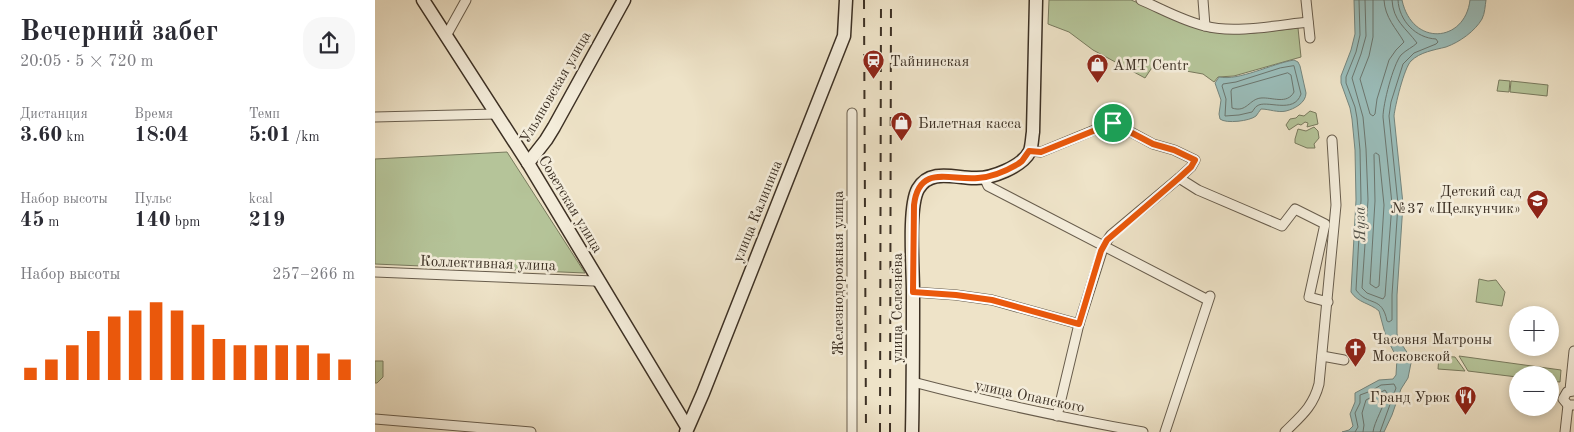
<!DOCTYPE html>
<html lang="ru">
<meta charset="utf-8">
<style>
:root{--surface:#fff;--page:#f7f7f7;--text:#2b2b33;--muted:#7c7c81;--accent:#ea580c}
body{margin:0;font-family:"Old Standard TT",serif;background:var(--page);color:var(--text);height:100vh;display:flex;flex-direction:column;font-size:19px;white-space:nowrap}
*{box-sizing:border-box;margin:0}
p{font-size:16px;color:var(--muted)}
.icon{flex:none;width:28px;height:28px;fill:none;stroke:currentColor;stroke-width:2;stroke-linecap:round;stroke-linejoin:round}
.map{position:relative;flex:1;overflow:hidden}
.details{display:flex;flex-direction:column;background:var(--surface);width:375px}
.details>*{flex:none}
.fabs{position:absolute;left:1134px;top:306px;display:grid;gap:10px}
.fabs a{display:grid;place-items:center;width:50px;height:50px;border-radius:50%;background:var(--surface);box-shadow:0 2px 8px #0003;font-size:25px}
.pin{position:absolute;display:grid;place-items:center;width:42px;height:42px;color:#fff;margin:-21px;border:2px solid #fff;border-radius:50%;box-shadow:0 1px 5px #0007}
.round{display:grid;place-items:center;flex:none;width:52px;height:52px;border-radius:20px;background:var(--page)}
.headline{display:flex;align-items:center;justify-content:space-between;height:85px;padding:0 20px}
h1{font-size:28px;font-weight:600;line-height:38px}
.stats{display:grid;grid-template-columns:repeat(3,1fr);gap:8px;height:85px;padding:5px 20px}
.stats div{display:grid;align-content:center}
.stats b{font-size:21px;font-weight:600}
.stats small{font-size:14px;font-weight:400}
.stats p{font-size:14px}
.chart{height:140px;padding:10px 20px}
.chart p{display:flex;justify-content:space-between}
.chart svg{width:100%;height:90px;margin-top:5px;stroke:var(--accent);stroke-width:6}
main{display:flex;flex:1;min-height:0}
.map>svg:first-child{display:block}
.green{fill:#b5c499;stroke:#787a5e}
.water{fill:#9abdba;stroke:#74857e}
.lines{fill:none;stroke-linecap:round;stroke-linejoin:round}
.shore{stroke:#6b766f;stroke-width:1}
.street-casing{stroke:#685d4d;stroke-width:11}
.secondary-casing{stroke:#3c3024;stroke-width:15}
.street{stroke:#f4eddb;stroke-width:9}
.secondary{stroke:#f4eddb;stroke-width:12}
.rail{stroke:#3c3024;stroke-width:2;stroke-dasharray:9 9;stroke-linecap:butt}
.route-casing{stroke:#fff;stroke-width:10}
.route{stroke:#ea580c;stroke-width:6}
.labels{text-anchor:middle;stroke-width:5;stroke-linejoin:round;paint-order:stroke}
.poi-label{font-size:15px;fill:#3c3024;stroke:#f4eddb;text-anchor:start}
.street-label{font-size:15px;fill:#3c3024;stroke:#f4eddb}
.water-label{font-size:16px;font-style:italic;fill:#54534a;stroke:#f4eddb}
</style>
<main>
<section class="details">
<div class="headline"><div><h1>Вечерний забег</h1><p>20:05 · 5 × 720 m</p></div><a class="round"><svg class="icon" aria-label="share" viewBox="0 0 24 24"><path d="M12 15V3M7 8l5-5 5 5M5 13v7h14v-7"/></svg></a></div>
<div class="stats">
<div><p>Дистанция</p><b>3.60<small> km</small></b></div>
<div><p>Время</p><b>18:04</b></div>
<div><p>Темп</p><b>5:01<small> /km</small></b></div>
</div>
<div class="stats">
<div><p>Набор высоты</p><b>45<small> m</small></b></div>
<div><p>Пульс</p><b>140<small> bpm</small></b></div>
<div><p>kcal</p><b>219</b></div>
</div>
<div class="chart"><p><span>Набор высоты</span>257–266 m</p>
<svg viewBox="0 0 160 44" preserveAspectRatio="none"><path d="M5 44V38M15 44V34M25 44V27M35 44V20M45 44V13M55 44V10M65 44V6M75 44V10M85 44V17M95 44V24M105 44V27M115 44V27M125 44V27M135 44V27M145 44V31M155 44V34"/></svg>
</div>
</section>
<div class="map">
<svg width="1199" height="432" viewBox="0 0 1199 432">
<rect width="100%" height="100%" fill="#eee3c8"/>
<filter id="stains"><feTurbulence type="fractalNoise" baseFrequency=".004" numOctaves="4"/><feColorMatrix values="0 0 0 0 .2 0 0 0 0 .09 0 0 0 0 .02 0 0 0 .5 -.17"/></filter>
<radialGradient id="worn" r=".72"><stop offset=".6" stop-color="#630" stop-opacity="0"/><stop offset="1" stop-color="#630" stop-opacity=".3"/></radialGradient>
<!-- green -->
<g class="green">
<polygon points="674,0 756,0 835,32 853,33 879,33 923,28 926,57 859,76 843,77 839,82 828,74 811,71 782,60 770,78 718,50 694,32 673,24"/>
<polygon points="1124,80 1135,81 1134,92 1122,91"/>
<polygon points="1136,81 1173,85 1172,96 1135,92"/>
<polygon points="935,111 941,113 943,124 932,127 933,123 930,122 926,125 923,124 914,130 911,125 915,119 921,118 924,115 929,116"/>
<polygon points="939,127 943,131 944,138 939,144 940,148 932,148 920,143 920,139 923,129 931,131"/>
<polygon points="132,152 210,273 0,264 0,159"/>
<polygon points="1104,279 1113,281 1121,280 1130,292 1127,306 1101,302"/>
<polygon points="1064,356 1080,357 1090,371 1063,369"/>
<polygon points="1084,356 1186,370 1185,382 1175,381 1175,375 1142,375 1142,377 1093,371"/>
<polygon points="0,361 8,361 8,377 2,383 0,383"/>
</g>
<!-- water -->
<g class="water">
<path d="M979 0H1027C1037 47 1090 43 1095 0H1111C1110 6 1110 13 1107 19 1100 31 1085 42 1071 47 1059 50 1045 52 1036 61 1029 68 1020 106 1019 116L1028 204 1022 295V334L1024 340 1035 357 1036 363 1033 378 1026 389 1017 415 1009 432H967L974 430 978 426 975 414 980 402V393L1004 380 1018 379 1021 375 1022 358 1011 337 1004 311C995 303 983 303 976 292L981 200 980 150 977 119 975 108 966 83V76L976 50 980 34Z"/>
<path d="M919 60 923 62 925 66 931 93C931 103 919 109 911 111 903 113 894 109 886 109 884 111 883 114 881 116 875 121 851 124 845 119L844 114 846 100 840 83 844 77C864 81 896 64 919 60Z"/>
</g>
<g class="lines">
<!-- shore -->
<g class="shore">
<path d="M984 0 985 35 981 52 971 77V83L980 107 982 118 985 150 986 200 981 290C993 307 1007 295 1012 321L1014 322 1017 320V295L1023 204 1014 116 1016 102 1028 64 1039 53 1061 44 1063 42 1061 39C1041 38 1024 21 1023 0"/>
<path d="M990 0 991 36 986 54 977 78 988 117 991 149 993 200 987 288 992 293 1008 299 1010 296 1017 204 1008 117C1008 104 1018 65 1026 55 1031 50 1038 47 1042 43 1031 28 1018 21 1017 0"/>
<path d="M998 0V37L994 56 985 79 995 114 998 116 1000 114 1002 99 1014 60 1021 50 1029 42C1021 28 1010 18 1009 0"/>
<path d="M919 66 926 94C919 115 891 99 882 106 880 107 878 111 877 112L864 115 850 116 851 99 847 86 848 84 861 82 905 68Z"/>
<path d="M913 73 916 75 919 92C912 105 897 97 886 98 874 99 872 113 857 108L856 91 857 89Z"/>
<polygon points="1001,153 1004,155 1009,205 1004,286 1001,288 995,284 1000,201 999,155"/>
<polyline points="980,432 983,427 980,413 985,403 985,395 996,391 1006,385 1019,384 1021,388 1005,432"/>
<path d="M988 432 989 425 987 413 991 400 1010 390 1012 393C1010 405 999 422 998 432"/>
</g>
<defs>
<g id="street">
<path d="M766 0C787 9 808 21 830 26 858 34 904 25 933 22"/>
<polyline points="828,0 830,26"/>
<polyline points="931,0 935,38"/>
<polyline points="71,36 91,0"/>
<polyline points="0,117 121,114"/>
<polyline points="655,151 666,152 734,124 741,124 778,144 799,150 820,160 816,167 804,178 823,190 907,226 920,209 950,224 934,297 953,302"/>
<polyline points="609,177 613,186 833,300"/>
<polyline points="0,272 219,281 225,282"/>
<polyline points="538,292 581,295 617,300 704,324"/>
<polyline points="947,356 969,360"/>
<path d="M538 382C614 402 690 418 768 432"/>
<polyline points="1195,390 1199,351"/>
<polyline points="1199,391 1192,392 1188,399 1193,405 1199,405"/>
<polyline points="682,416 704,324 729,245 736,235 804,178"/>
<polyline points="0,419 156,432"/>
<polyline points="477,432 477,113"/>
<polyline points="790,432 835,296"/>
<path d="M910 432C926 416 938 407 944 384L961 205 957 140"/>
<polyline points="1190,432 1193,405"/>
</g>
<g id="secondary">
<polyline points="48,0 153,163 312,427"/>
<polyline points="153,163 171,140 179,127 249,0"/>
<polyline points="311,432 328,393 469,36 471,0"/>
<path d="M537 432C538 385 538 338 538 291 538 268 533 207 543 189 555 168 580 178 599 178 616 179 647 167 655 151 657 145 657 138 658 132L661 0"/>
</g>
</defs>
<!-- street casing -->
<use href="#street" class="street-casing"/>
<!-- secondary casing -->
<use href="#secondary" class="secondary-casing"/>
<!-- street -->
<use href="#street" class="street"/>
<!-- secondary -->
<use href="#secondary" class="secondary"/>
<!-- rail -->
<g class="rail">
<polyline points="489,0 491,432"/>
<polyline points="505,432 506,0"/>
<polyline points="515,432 516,0"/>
</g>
</g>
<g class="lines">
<defs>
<path id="route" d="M738 123 778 144 799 150 820 160 816 167 804 178 732 240 726 251 704 324 617 300 581 295 538 292 539 205C544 163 576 181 603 178 616 177 631 171 643 164L647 161 654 151 666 152Z"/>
</defs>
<!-- route casing -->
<use href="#route" class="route-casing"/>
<!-- route -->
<use href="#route" class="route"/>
</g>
<!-- icons -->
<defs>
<symbol id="station-pin" viewBox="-11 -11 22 30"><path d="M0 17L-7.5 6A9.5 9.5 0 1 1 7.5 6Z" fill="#8f2418" stroke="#f4eddb"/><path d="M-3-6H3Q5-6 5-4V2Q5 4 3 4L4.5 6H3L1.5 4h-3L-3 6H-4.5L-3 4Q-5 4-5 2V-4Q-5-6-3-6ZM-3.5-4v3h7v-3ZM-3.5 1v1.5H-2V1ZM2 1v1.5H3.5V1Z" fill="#fff"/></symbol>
<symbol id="shop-pin" viewBox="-11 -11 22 30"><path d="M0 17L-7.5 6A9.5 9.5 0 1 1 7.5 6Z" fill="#8f2418" stroke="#f4eddb"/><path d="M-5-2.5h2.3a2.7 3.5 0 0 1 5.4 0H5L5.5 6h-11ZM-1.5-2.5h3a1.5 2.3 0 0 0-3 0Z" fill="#fff"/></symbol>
<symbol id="school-pin" viewBox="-11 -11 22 30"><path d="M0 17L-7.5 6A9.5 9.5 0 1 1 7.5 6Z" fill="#8f2418" stroke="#f4eddb"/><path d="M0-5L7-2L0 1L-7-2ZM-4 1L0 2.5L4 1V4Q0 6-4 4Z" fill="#fff"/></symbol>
<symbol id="church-pin" viewBox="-11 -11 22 30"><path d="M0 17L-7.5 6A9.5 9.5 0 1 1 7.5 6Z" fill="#8f2418" stroke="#f4eddb"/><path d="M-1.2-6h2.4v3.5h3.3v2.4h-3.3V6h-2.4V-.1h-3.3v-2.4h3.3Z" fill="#fff"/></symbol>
<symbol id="restaurant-pin" viewBox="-11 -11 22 30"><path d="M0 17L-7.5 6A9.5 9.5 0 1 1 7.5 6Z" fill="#8f2418" stroke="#f4eddb"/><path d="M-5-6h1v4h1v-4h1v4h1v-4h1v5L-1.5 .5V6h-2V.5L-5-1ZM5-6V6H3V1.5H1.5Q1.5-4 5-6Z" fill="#fff"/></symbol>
</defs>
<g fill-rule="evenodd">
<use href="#station-pin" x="486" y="48" width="25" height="34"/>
<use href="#shop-pin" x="710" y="52" width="25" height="34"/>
<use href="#shop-pin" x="514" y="110" width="25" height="34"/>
<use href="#school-pin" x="1150" y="188" width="25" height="34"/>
<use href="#church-pin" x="968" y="336" width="25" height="34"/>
<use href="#restaurant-pin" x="1078" y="384" width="25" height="34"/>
</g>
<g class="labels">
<!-- poi labels -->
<g class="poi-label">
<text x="515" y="66">Тайнинская</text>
<text x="738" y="70">AMT Centr</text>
<text x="543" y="128">Билетная касса</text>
<text x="1146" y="196" text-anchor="end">Детский сад<tspan x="1146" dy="17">№37 «Щелкунчик»</tspan></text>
<text x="997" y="344">Часовня Матроны<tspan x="997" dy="17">Московской</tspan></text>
<text x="1075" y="402" text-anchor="end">Гранд Урюк</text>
</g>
<!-- street labels -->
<g class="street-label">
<text transform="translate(180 87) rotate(-60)" y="5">Ульяновская улица</text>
<text transform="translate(196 204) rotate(59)" y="5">Советская улица</text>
<text transform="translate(382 211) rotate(-68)" y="5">улица Калинина</text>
<text transform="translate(113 263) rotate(2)" y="5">Коллективная улица</text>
<text transform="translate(463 273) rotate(-90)" y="5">Железнодорожная улица</text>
<text transform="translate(522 308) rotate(-90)" y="5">улица Селезнёва</text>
<text transform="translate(655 396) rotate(12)" y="5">улица Опанского</text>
</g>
<!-- water labels -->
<g class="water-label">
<text transform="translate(984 224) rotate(-91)" y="6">Яуза</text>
</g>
</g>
<rect width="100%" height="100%" filter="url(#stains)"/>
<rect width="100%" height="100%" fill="url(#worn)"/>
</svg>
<div class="fabs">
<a>+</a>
<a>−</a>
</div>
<div class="pin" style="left:738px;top:123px;background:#1e9e55"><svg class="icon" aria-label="arrive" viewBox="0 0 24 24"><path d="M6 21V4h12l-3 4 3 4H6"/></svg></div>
</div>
</main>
